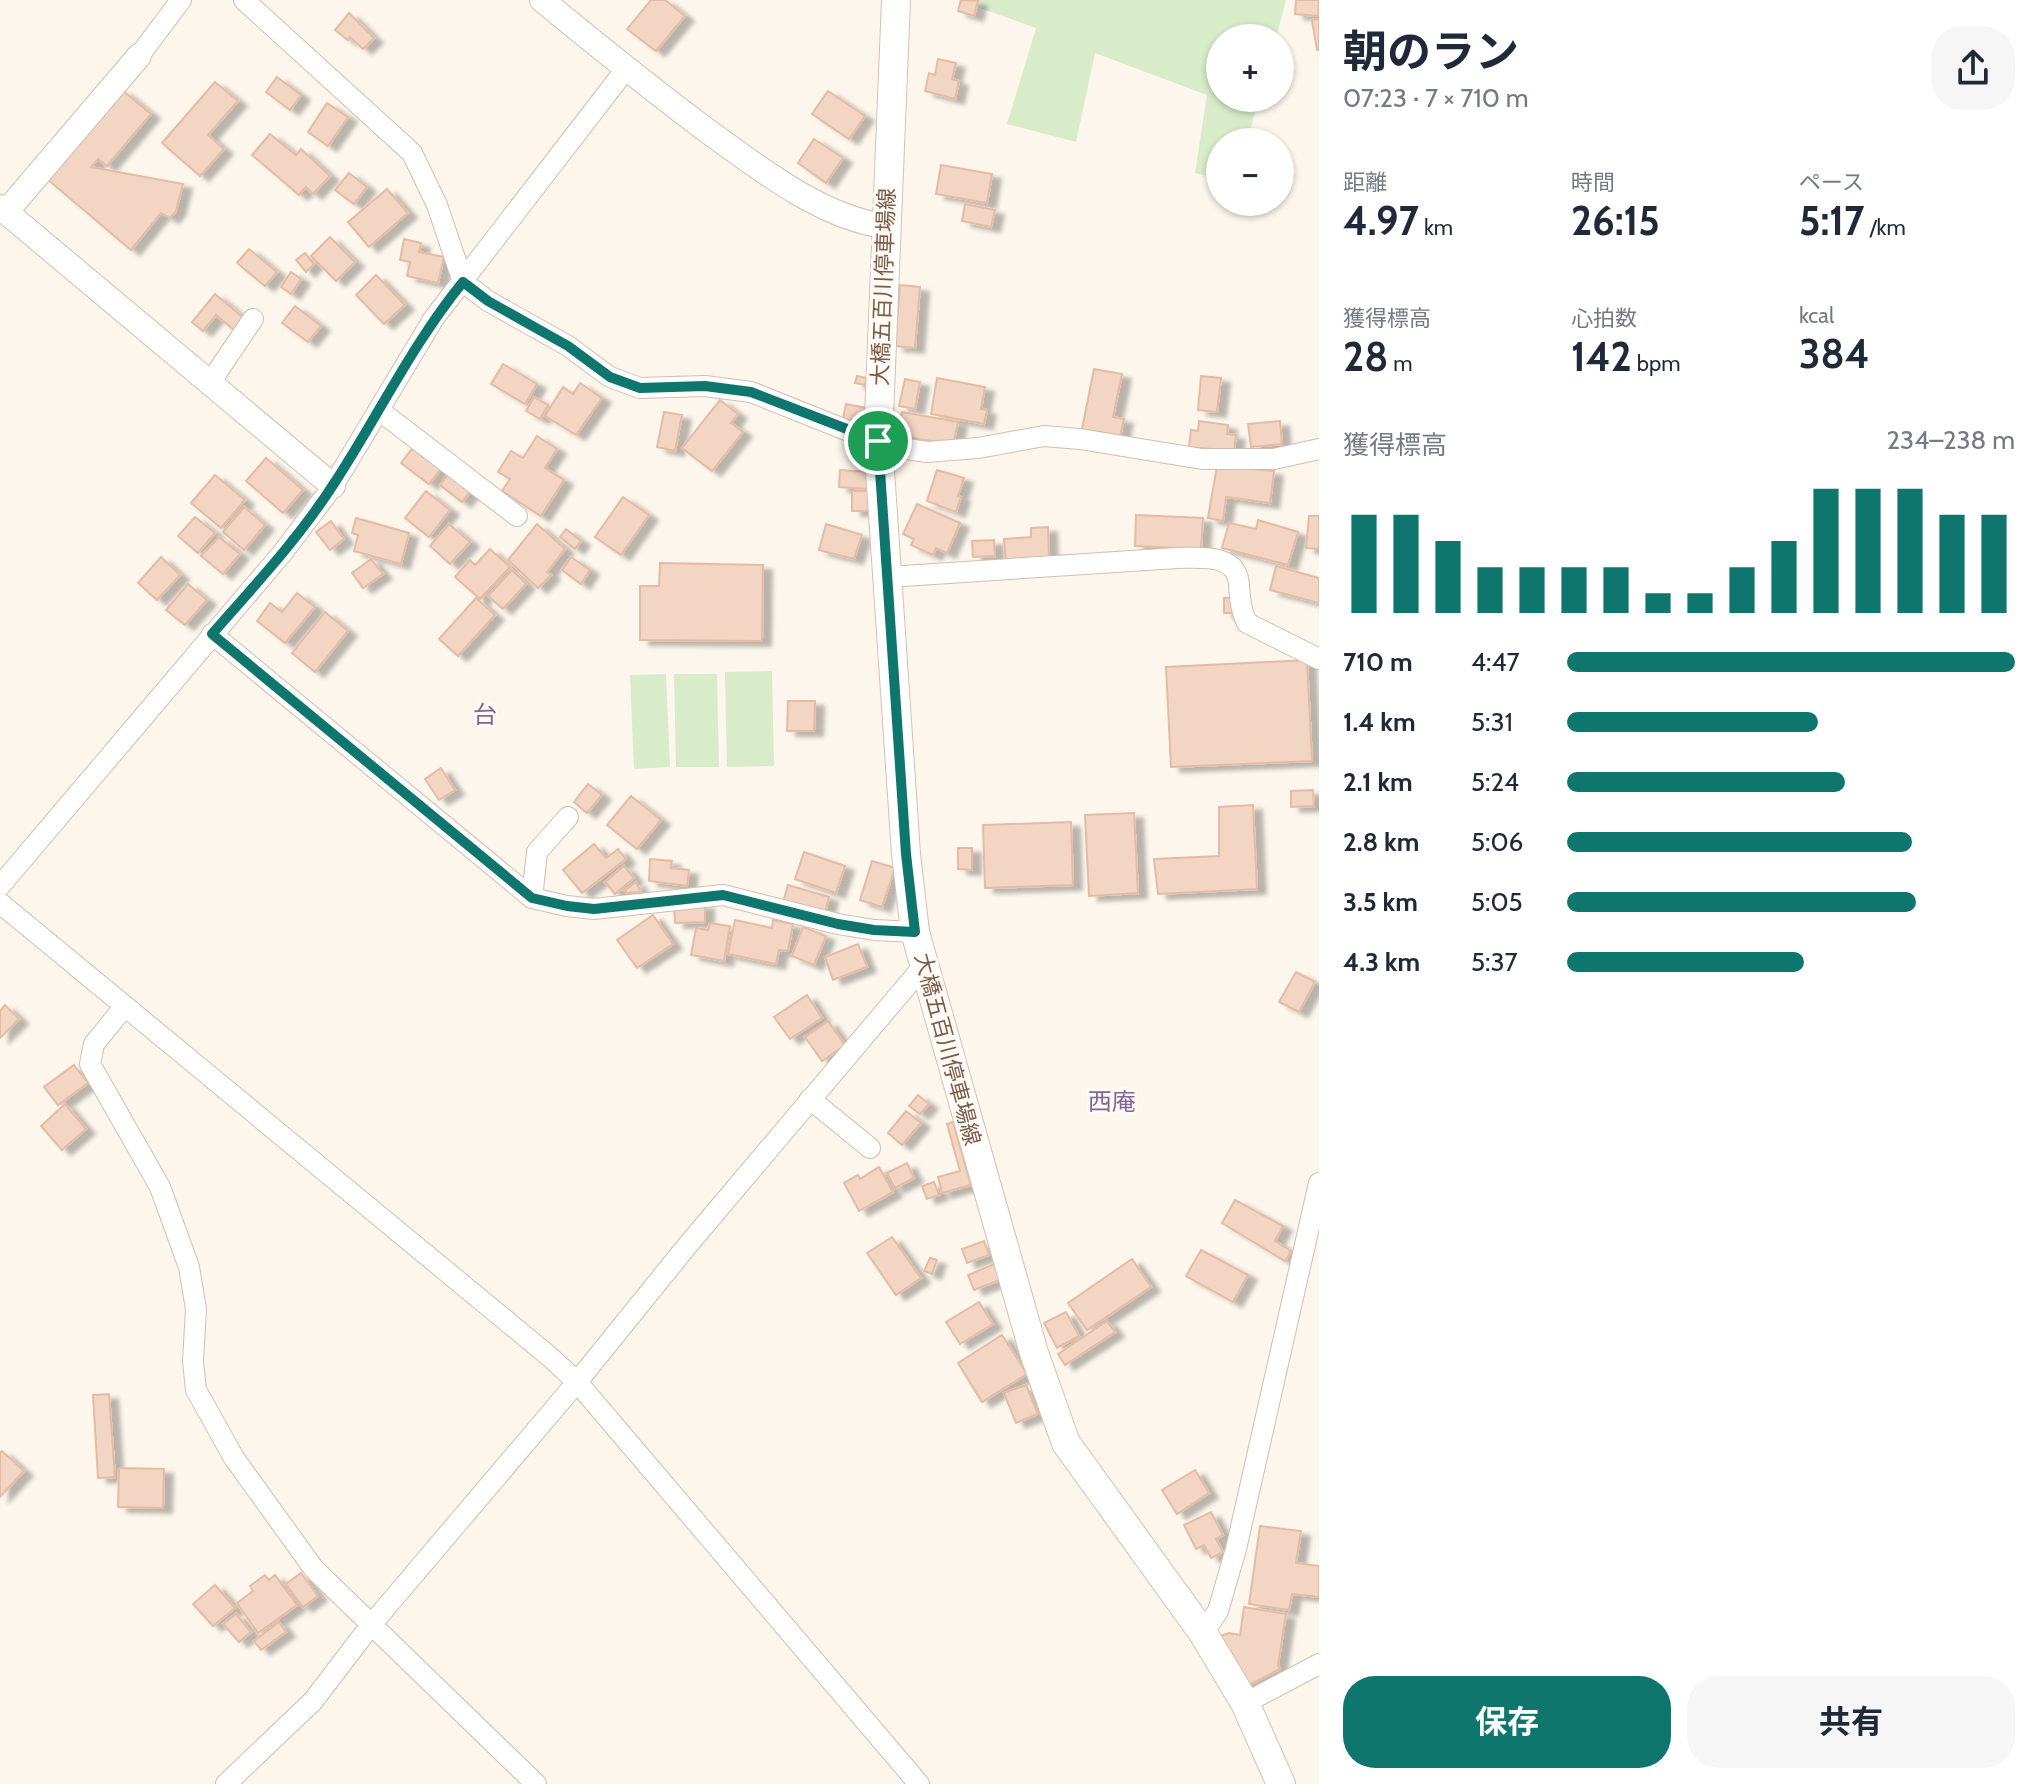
<!DOCTYPE html>
<html lang="ja">
<meta charset="utf-8">
<style>
:root{--surface:#fff;--page:#f6f6f7;--text:#1f2937;--muted:#747a83;--accent:#0f766e}
body{margin:0;font-family:Cabin,"Noto Sans JP",sans-serif;background:var(--page);color:var(--text);height:100vh;display:flex;flex-direction:column;font-size:30px;white-space:nowrap}
*{box-sizing:border-box;margin:0}
p{font-size:26px;color:var(--muted)}
.icon{flex:none;width:44px;height:44px;fill:none;stroke:currentColor;stroke-width:2;stroke-linecap:round;stroke-linejoin:round}
.map{position:relative;flex:1;overflow:hidden}
.panel{display:flex;flex-direction:column;background:var(--surface);width:720px}
.panel>*{flex:none}
.fabs{position:absolute;left:1206px;top:24px;display:grid;gap:16px}
.fabs a{display:grid;place-items:center;width:88px;height:88px;border-radius:50%;background:var(--surface);box-shadow:0 2px 6px #0004;font-size:40px}
.pin{position:absolute;display:grid;place-items:center;width:68px;height:68px;color:#fff;margin:-34px;border:4px solid #fff;border-radius:50%;box-shadow:0 2px 8px #0007}
.round{display:grid;place-items:center;flex:none;width:84px;height:84px;border-radius:32px;background:var(--page)}
.summary{display:flex;align-items:center;justify-content:space-between;height:136px;padding:0 24px}
h1{font-size:44px;font-weight:700;line-height:60px}
.stats{display:grid;grid-template-columns:repeat(3,1fr);gap:12px;height:136px;padding:8px 24px}
.stats div{display:grid;align-content:center}
.stats b{font-size:40px;font-weight:700}
.stats small{font-size:22px;font-weight:400}
.stats p{font-size:22px}
.chart{height:224px;padding:16px 24px}
.chart p{display:flex;justify-content:space-between}
.chart svg{width:100%;height:144px;margin-top:8px;stroke:var(--accent);stroke-width:6}
.cta{display:flex;gap:16px;margin-top:auto;padding:16px 24px}
.cta a{flex:1;height:92px;border-radius:32px;background:var(--accent);color:#fff;font-size:32px;font-weight:700;line-height:92px;text-align:center}
.cta a+a{background:var(--page);color:var(--text)}
ul{padding:0 24px;list-style:none;font-size:26px}
li{display:grid;grid-template-columns:128px 96px 1fr;align-items:center;height:60px}
li i{height:20px;border-radius:10px;background:var(--accent)}
main{display:flex;flex:1;min-height:0}
.map>svg:first-child{display:block}
.green{fill:#d8ecc9}
.building{fill:#f3d5c3;stroke:#e6bba3;stroke-width:2;filter:url(#shadow)}
.lines{fill:none;stroke-linecap:round;stroke-linejoin:round}
.minor-casing{stroke:#d1beb0;stroke-width:22}
.tertiary-casing{stroke:#d1beb0;stroke-width:26}
.secondary-casing{stroke:#d6c0b0;stroke-width:30}
.minor{stroke:#fff;stroke-width:20}
.tertiary{stroke:#fff;stroke-width:24}
.secondary{stroke:#fff;stroke-width:28}
.route-casing{stroke:#fff;stroke-width:16}
.route{stroke:#0f766e;stroke-width:10}
.labels{text-anchor:middle;stroke-width:6;stroke-linejoin:round;paint-order:stroke}
.street-label{font-size:22px;fill:#7a5c4d;stroke:#fffaf3}
.neighbourhood-label{font-size:24px;fill:#846695;stroke:#fffaf3}
</style>
<main>
<div class="map">
<svg width="1319" height="1784" viewBox="0 0 1319 1784">
<defs>
<filter id="shadow"><feDropShadow dx="9" dy="5" stdDeviation="2" flood-color="#0004"/></filter>
</defs>
<rect width="100%" height="100%" fill="#fdf6ec"/>
<!-- green -->
<g class="green">
<polygon points="967,0 1286,0 1276,38 1220,38 1220,98 1259,98 1247,142 1220,142 1220,179 1195,173 1207,95 1095,53 1076,142 1007,124 1036,28 966,3"/>
<polygon points="772,671 774,766 727,767 725,672"/>
<polygon points="666,674 670,767 634,769 630,675"/>
<polygon points="674,674 717,674 719,767 676,767"/>
</g>
<!-- building -->
<g class="building">
<polygon points="651,0 665,0 685,16 656,51 627,29"/>
<polygon points="961,0 978,1 974,16 958,11"/>
<polygon points="1296,0 1319,0 1318,16 1295,14"/>
<polygon points="349,13 374,38 363,49 350,37 348,40 335,30"/>
<polygon points="1319,19 1319,50 1317,50 1312,20"/>
<polygon points="938,59 956,63 952,79 959,81 955,99 925,91 929,73 935,75"/>
<polygon points="277,77 301,95 290,110 266,92"/>
<polygon points="215,82 238,101 208,135 224,149 200,176 162,143"/>
<polygon points="122,90 151,114 107,166 98,159 91,167 183,184 176,211 170,218 161,213 131,250 47,179"/>
<polygon points="828,91 865,116 849,139 812,114"/>
<polygon points="327,103 348,117 328,146 308,132"/>
<polygon points="270,134 296,155 301,149 330,176 313,194 306,187 299,195 252,155"/>
<polygon points="814,139 843,158 826,183 798,163"/>
<polygon points="941,165 992,174 987,203 936,194"/>
<polygon points="349,173 367,187 354,204 335,190"/>
<polygon points="387,189 408,213 369,247 348,222"/>
<polygon points="965,204 995,210 991,227 962,221"/>
<polygon points="330,237 355,262 336,281 311,256"/>
<polygon points="404,239 421,243 419,252 444,257 438,283 407,276 410,262 400,260"/>
<polygon points="249,249 277,272 265,286 237,263"/>
<polygon points="305,253 314,264 306,272 296,260"/>
<polygon points="291,272 301,279 291,294 281,287"/>
<polygon points="376,275 405,305 384,324 356,295"/>
<polygon points="900,285 920,287 915,348 895,346"/>
<polygon points="215,294 245,319 235,331 216,315 203,331 192,322"/>
<polygon points="295,306 321,326 308,342 282,323"/>
<polygon points="503,364 537,384 525,404 491,384"/>
<polygon points="1094,369 1122,374 1113,417 1124,419 1120,436 1082,429"/>
<polygon points="857,376 867,378 865,385 855,383"/>
<polygon points="1201,376 1221,378 1217,412 1198,410"/>
<polygon points="937,378 985,387 981,409 987,410 984,424 931,414"/>
<polygon points="905,379 920,382 915,409 899,406"/>
<polygon points="580,383 602,398 576,435 545,416 563,387 573,394"/>
<polygon points="534,397 548,405 540,419 526,411"/>
<polygon points="720,400 738,414 731,423 743,432 712,471 682,448"/>
<polygon points="846,404 867,408 864,423 843,419"/>
<polygon points="664,412 682,415 675,451 657,447"/>
<polygon points="902,412 958,422 953,445 897,435"/>
<polygon points="1199,421 1228,425 1227,434 1236,435 1234,451 1189,447 1191,430 1198,431"/>
<polygon points="1280,421 1282,444 1251,447 1248,424"/>
<polygon points="537,436 557,449 545,468 564,480 541,516 502,491 510,479 498,472 511,451 523,458"/>
<polygon points="414,446 442,468 429,484 401,463"/>
<polygon points="266,458 303,490 283,513 246,481"/>
<polygon points="1217,466 1274,471 1270,503 1226,497 1223,521 1208,518"/>
<polygon points="840,470 870,472 869,489 839,487"/>
<polygon points="937,470 964,478 958,496 961,497 956,512 927,501"/>
<polygon points="449,473 472,490 462,502 440,485"/>
<polygon points="215,475 245,500 221,528 191,503"/>
<polygon points="426,491 450,510 429,537 405,518"/>
<polygon points="852,491 873,491 872,511 852,511"/>
<polygon points="623,497 649,515 621,555 595,537"/>
<polygon points="917,504 960,523 947,553 936,548 933,555 911,545 914,539 903,534"/>
<polygon points="244,507 265,525 244,550 223,532"/>
<polygon points="1136,515 1203,518 1201,549 1135,546"/>
<polygon points="1309,516 1319,516 1319,549 1306,548"/>
<polygon points="195,517 215,533 198,553 178,536"/>
<polygon points="356,518 409,533 401,564 354,551 358,535 352,533"/>
<polygon points="1258,520 1298,532 1288,565 1222,548 1229,523 1256,529"/>
<polygon points="331,521 344,539 330,550 316,532"/>
<polygon points="449,524 470,542 450,564 430,546"/>
<polygon points="537,524 565,549 547,572 551,575 538,588 508,560"/>
<polygon points="826,524 862,535 854,559 819,550"/>
<polygon points="1048,527 1049,560 1006,563 1004,539 1031,537 1031,528"/>
<polygon points="566,529 581,541 575,549 560,537"/>
<polygon points="219,537 240,554 223,574 201,556"/>
<polygon points="994,540 995,556 973,557 972,541"/>
<polygon points="490,549 510,567 480,599 455,577 470,560 475,565"/>
<polygon points="161,557 180,575 157,600 138,583"/>
<polygon points="571,557 590,570 581,584 562,570"/>
<polygon points="371,559 383,574 363,588 352,573"/>
<polygon points="660,563 763,565 762,641 640,640 640,586 659,586"/>
<polygon points="1276,566 1319,578 1319,603 1270,590"/>
<polygon points="512,570 526,584 503,609 488,596"/>
<polygon points="188,584 207,600 185,625 166,610"/>
<polygon points="297,593 315,607 285,643 257,621 270,603 282,612"/>
<polygon points="476,598 495,615 458,656 439,639"/>
<rect x="1224" y="598" width="9" height="15"/>
<polygon points="325,612 348,631 315,672 292,653"/>
<polygon points="1307,660 1312,761 1171,767 1166,667"/>
<polygon points="788,701 815,701 814,731 787,731"/>
<polygon points="441,768 455,790 439,800 425,779"/>
<polygon points="588,784 602,795 587,813 574,802"/>
<polygon points="1313,790 1314,806 1291,807 1291,791"/>
<polygon points="631,796 661,820 637,849 607,825"/>
<polygon points="1253,805 1257,889 1158,894 1154,859 1219,856 1219,807"/>
<polygon points="1134,813 1138,893 1089,896 1085,815"/>
<polygon points="1071,822 1073,885 985,888 983,825"/>
<polygon points="594,844 606,858 618,849 626,859 582,893 563,870"/>
<polygon points="958,848 972,848 972,870 958,869"/>
<polygon points="804,852 845,866 836,893 795,879"/>
<polygon points="650,859 672,861 671,868 689,870 687,886 649,881"/>
<polygon points="872,861 895,868 882,907 860,900"/>
<polygon points="624,866 634,878 615,894 605,882"/>
<polygon points="636,882 641,892 628,893 624,891"/>
<polygon points="788,885 829,897 825,913 783,902"/>
<polygon points="705,904 705,922 675,923 674,905"/>
<polygon points="653,915 673,944 637,968 617,940"/>
<polygon points="735,920 772,928 773,920 793,924 788,951 779,950 776,964 728,954"/>
<polygon points="710,923 730,926 724,961 691,955 696,928 708,930"/>
<polygon points="803,927 826,936 814,965 792,956"/>
<polygon points="858,944 867,967 833,980 825,957"/>
<polygon points="1296,972 1315,982 1299,1012 1279,1002"/>
<polygon points="807,995 822,1018 790,1039 774,1017"/>
<polygon points="5,1005 19,1019 0,1038 0,1011"/>
<polygon points="828,1021 845,1045 822,1061 805,1037"/>
<polygon points="74,1065 88,1083 58,1105 44,1087"/>
<polygon points="918,1095 929,1104 920,1114 909,1106"/>
<polygon points="65,1104 86,1129 62,1150 41,1126"/>
<polygon points="906,1111 921,1123 902,1145 888,1133"/>
<polygon points="953,1122 971,1185 942,1193 938,1177 960,1171 947,1124"/>
<polygon points="907,1163 914,1178 895,1188 887,1173"/>
<polygon points="879,1167 893,1192 859,1211 844,1183 858,1175 860,1179"/>
<polygon points="934,1182 939,1195 927,1199 922,1186"/>
<polygon points="1235,1200 1283,1226 1275,1241 1291,1251 1285,1261 1222,1223"/>
<polygon points="892,1237 921,1278 896,1295 867,1253"/>
<polygon points="984,1241 989,1255 967,1263 962,1249"/>
<polygon points="1201,1250 1248,1275 1233,1302 1186,1276"/>
<polygon points="930,1258 937,1260 932,1274 924,1271"/>
<polygon points="1132,1259 1151,1287 1087,1330 1068,1303"/>
<polygon points="994,1264 1000,1280 974,1290 968,1275"/>
<polygon points="979,1302 993,1324 960,1344 946,1322"/>
<polygon points="1066,1312 1079,1336 1057,1348 1044,1323"/>
<polygon points="1107,1321 1115,1332 1065,1365 1058,1354"/>
<polygon points="1002,1335 1027,1374 982,1402 958,1363"/>
<polygon points="1026,1385 1038,1414 1016,1423 1004,1393"/>
<polygon points="109,1394 115,1477 98,1478 93,1395"/>
<polygon points="2,1451 24,1471 0,1497 0,1453"/>
<polygon points="119,1468 164,1469 163,1508 118,1507"/>
<polygon points="1195,1470 1209,1493 1177,1514 1162,1490"/>
<polygon points="1211,1512 1223,1535 1216,1539 1223,1552 1211,1558 1204,1545 1196,1549 1184,1525"/>
<polygon points="1260,1526 1301,1531 1296,1563 1319,1566 1319,1597 1292,1594 1289,1610 1249,1604"/>
<polygon points="301,1573 318,1596 303,1607 286,1584"/>
<polygon points="265,1575 269,1580 275,1575 297,1605 258,1633 237,1603 253,1591 250,1586"/>
<polygon points="215,1585 235,1608 213,1626 193,1604"/>
<polygon points="1244,1607 1286,1614 1278,1665 1280,1669 1242,1689 1214,1638 1229,1633 1240,1635"/>
<polygon points="236,1614 251,1632 239,1642 223,1624"/>
<polygon points="279,1622 286,1632 261,1650 254,1641"/>
</g>
<g class="lines">
<defs>
<g id="minor">
<polyline points="244,0 412,153 437,205 463,282 488,301 568,346 610,377 640,388 705,386 751,392 856,434 894,447 927,452 978,448 1044,436 1080,439 1202,459 1274,459 1319,449"/>
<polyline points="139,56 181,0"/>
<polyline points="209,384 253,319"/>
<polyline points="380,411 517,516"/>
<path d="M888 577 1177 558C1202 558 1237 553 1239 585 1240 599 1241 611 1247 623L1319 659"/>
<polyline points="212,634 532,898 567,906 594,909 723,895 838,924 874,930 915,932"/>
<polyline points="0,886 284,551 333,486 434,318 626,69"/>
<polyline points="532,898 537,852 568,817"/>
<polyline points="0,903 550,1357 577,1382 919,1784"/>
<polyline points="125,1006 94,1044 90,1064 160,1187 189,1267 196,1309 193,1361 196,1390 234,1458 314,1569 536,1784"/>
<polyline points="810,1099 870,1148"/>
<polyline points="1203,1633 1218,1611 1236,1549 1319,1183"/>
<polyline points="1245,1703 1319,1664"/>
<polyline points="226,1784 313,1701 371,1625 577,1382 687,1246 926,963"/>
</g>
<g id="tertiary">
<path d="M542 0C597 45 652 90 709 132 760 169 821 217 884 226"/>
<polyline points="0,207 333,486"/>
<polyline points="6,212 139,56"/>
</g>
<polyline id="secondary" points="896,0 878,441 906,854 915,932 1034,1353 1066,1443 1203,1633 1245,1703 1281,1784"/>
</defs>
<!-- minor casing -->
<use href="#minor" class="minor-casing"/>
<!-- tertiary casing -->
<use href="#tertiary" class="tertiary-casing"/>
<!-- secondary casing -->
<use href="#secondary" class="secondary-casing"/>
<!-- minor -->
<use href="#minor" class="minor"/>
<!-- tertiary -->
<use href="#tertiary" class="tertiary"/>
<!-- secondary -->
<use href="#secondary" class="secondary"/>
</g>
<g class="lines">
<defs>
<path id="route" d="M463 282 488 301 568 346 610 377 640 388 705 386 751 392 878 441 906 854 915 932 874 930 838 924 723 895 594 909 567 906 532 898 212 634C255 585 300 537 335 482 378 416 413 343 463 282Z"/>
</defs>
<!-- route casing -->
<use href="#route" class="route-casing"/>
<!-- route -->
<use href="#route" class="route"/>
</g>
<g class="labels">
<!-- street labels -->
<g class="street-label">
<text transform="translate(883 287) rotate(-88)" y="8">大橋五百川停車場線</text>
<text transform="translate(948 1049) rotate(75)" y="8">大橋五百川停車場線</text>
</g>
<!-- neighbourhood labels -->
<g class="neighbourhood-label">
<text x="485" y="723">台</text>
<text x="1112" y="1110">西庵</text>
</g>
</g>
</svg>
<div class="fabs">
<a>+</a>
<a>−</a>
</div>
<div class="pin" style="left:878px;top:441px;background:#1e9e55"><svg class="icon" aria-label="arrive" viewBox="0 0 24 24"><path d="M6 21V4h12l-3 4 3 4H6"/></svg></div>
</div>
<section class="panel">
<div class="summary"><div><h1>朝のラン</h1><p>07:23 · 7 × 710 m</p></div><a class="round"><svg class="icon" aria-label="share" viewBox="0 0 24 24"><path d="M12 15V3M7 8l5-5 5 5M5 13v7h14v-7"/></svg></a></div>
<div class="stats">
<div><p>距離</p><b>4.97<small> km</small></b></div>
<div><p>時間</p><b>26:15</b></div>
<div><p>ペース</p><b>5:17<small> /km</small></b></div>
</div>
<div class="stats">
<div><p>獲得標高</p><b>28<small> m</small></b></div>
<div><p>心拍数</p><b>142<small> bpm</small></b></div>
<div><p>kcal</p><b>384</b></div>
</div>
<div class="chart"><p><span>獲得標高</span>234–238 m</p>
<svg viewBox="0 0 160 44" preserveAspectRatio="none"><path d="M5 44V14M15 44V14M25 44V22M35 44V30M45 44V30M55 44V30M65 44V30M75 44V38M85 44V38M95 44V30M105 44V22M115 44V6M125 44V6M135 44V6M145 44V14M155 44V14"/></svg>
</div>
<ul>
<li><b>710 m</b>4:47<i style="width:100%"></i></li>
<li><b>1.4 km</b>5:31<i style="width:56%"></i></li>
<li><b>2.1 km</b>5:24<i style="width:62%"></i></li>
<li><b>2.8 km</b>5:06<i style="width:77%"></i></li>
<li><b>3.5 km</b>5:05<i style="width:78%"></i></li>
<li><b>4.3 km</b>5:37<i style="width:53%"></i></li>
</ul>
<div class="cta"><a>保存</a><a>共有</a></div>
</section>
</main>
